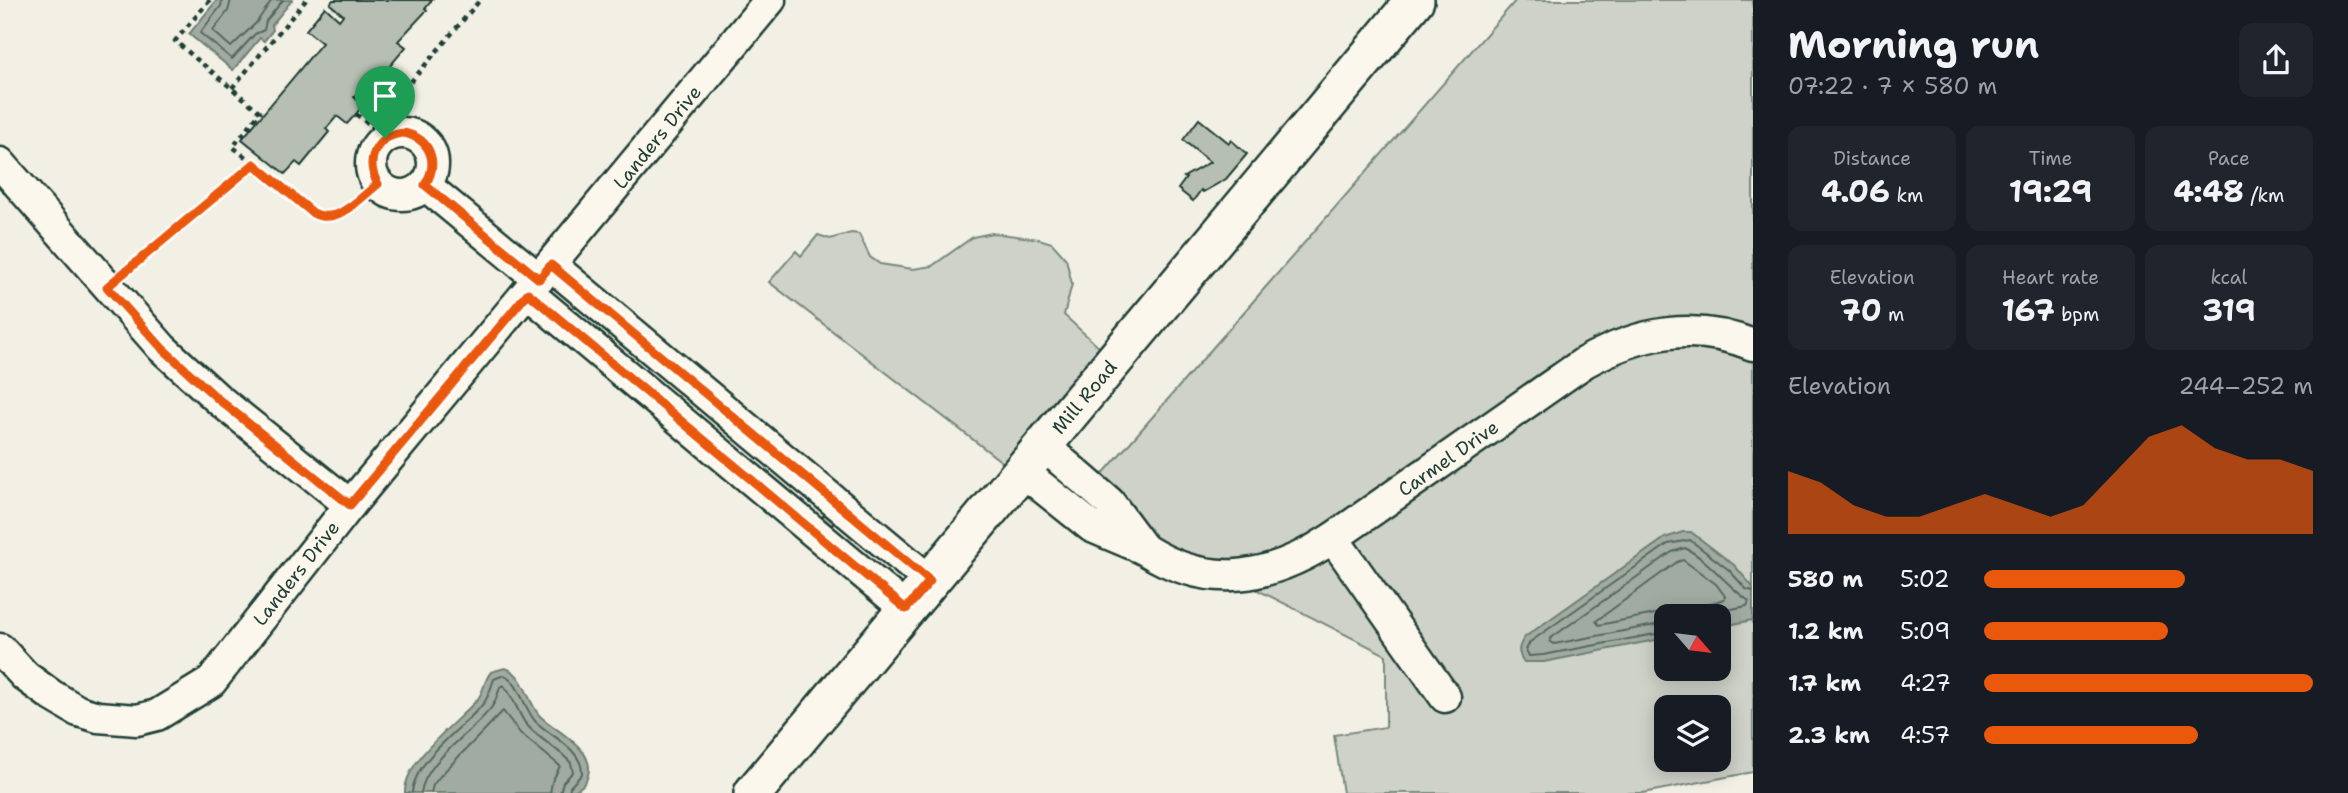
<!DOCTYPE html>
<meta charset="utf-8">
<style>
:root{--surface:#171b24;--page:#20242c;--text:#f1f3f6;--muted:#9ea1a6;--accent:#ea580c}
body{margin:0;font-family:"Shantell Sans",sans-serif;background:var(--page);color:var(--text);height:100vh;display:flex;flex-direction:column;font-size:26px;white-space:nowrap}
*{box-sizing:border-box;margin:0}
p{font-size:23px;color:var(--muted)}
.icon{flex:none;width:38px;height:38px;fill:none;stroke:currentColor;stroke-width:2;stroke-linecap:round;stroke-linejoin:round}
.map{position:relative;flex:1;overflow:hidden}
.sheet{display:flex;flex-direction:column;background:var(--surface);width:595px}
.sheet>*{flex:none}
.needle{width:46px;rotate:118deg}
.fabs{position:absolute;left:1654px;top:604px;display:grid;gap:14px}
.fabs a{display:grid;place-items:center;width:77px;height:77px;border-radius:14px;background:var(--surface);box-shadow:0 4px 18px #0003;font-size:35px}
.pin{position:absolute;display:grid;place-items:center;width:60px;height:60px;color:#fff;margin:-72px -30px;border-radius:50% 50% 50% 0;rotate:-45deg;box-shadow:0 0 7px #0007}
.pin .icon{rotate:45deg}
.round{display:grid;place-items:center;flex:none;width:74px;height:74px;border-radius:14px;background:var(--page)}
.head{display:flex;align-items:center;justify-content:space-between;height:119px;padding:0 35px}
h1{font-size:38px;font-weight:700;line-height:52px}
.figures{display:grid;grid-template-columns:repeat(3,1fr);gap:10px;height:119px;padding:7px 35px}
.figures div{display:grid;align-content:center;border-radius:14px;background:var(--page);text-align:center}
.figures b{font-size:30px;font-weight:700}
.figures small{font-size:19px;font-weight:400}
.figures p{font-size:19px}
.chart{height:196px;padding:14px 35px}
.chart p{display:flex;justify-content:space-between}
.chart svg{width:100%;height:126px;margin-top:7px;fill:var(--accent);opacity:.7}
ul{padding:0 35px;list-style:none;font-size:23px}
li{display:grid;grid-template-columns:112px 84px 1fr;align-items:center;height:52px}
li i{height:18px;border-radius:9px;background:var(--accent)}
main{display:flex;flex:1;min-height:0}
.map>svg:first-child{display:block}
.green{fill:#cfd2c8;stroke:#77887e;stroke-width:2;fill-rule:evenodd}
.water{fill:#a2aba1;stroke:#6e7f75;stroke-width:2}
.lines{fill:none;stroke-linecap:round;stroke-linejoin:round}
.shore{stroke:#536960;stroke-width:2}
.building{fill:#b7beb3;stroke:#1f3d34;stroke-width:2}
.minor-casing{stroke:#1f3d34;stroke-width:35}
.tertiary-casing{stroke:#1f3d34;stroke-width:42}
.path{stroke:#1f3d34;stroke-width:4.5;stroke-dasharray:5 5;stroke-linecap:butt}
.minor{stroke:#fbf7ec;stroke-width:30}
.tertiary{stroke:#fbf7ec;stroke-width:37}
.route-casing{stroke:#fff;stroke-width:14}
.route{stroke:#ea580c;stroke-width:9}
.labels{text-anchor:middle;stroke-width:5;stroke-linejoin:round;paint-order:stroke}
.street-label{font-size:19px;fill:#1f3d34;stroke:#fbf7ec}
</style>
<main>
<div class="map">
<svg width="1753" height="793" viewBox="0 0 1753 793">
<rect width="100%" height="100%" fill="#f2f0e5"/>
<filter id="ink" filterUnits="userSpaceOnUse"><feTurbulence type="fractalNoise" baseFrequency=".0143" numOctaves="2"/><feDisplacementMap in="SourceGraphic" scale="14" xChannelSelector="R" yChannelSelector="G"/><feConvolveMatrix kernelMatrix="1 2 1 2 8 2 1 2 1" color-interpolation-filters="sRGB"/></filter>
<g filter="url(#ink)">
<!-- green -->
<g class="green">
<path d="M1516 0H1753V772L1643 793H1343L1334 735 1386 727V655L1080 500ZM1666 616H1718V668H1666ZM1666 707H1718V760H1666Z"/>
<polygon points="851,233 859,234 870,257 880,264 913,269 932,266 973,237 992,233 1039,239 1052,243 1066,259 1072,284 1064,315 1102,350 1006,465 769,282 796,251 801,256 818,235 830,239"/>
</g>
<!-- water -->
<g class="water">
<polygon points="217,0 292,0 272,25 273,30 264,41 260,38 233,70 189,34"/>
<path d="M1683 532H1691L1734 565 1753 587V620L1719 627 1718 616H1666V638L1544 662H1524C1517 653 1518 646 1525 637L1665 538Z"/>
<path d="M505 668C524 673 527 700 539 715 554 731 596 748 588 775 585 788 575 791 564 793H405C404 761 456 723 477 700 484 692 484 680 491 672Z"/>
</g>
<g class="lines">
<!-- shore -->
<g class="shore">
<polyline points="222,0 221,6 200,33 232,59 255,34 264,30 266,21 283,0"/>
<polyline points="231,0 228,11 213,31 231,47 256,23 272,0"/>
<polyline points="1678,616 1660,613 1599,625 1596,621 1677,562 1683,560 1716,584 1725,596 1724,599 1706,605 1695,616"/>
<path d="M1666 623 1554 644 1550 641 1551 638 1672 552 1685 548C1710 561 1727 586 1749 601L1747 606 1716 612 1708 616"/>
<polyline points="1666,632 1543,655 1529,656 1526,650 1530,642 1668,544 1690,540 1729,570 1746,589 1753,591"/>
<path d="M412 793C414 760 463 728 483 704 489 697 491 687 494 679L504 675C518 680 524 708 535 721 551 737 583 749 582 774L570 787 569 793"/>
<path d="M421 793C425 761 472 733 491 708 496 702 498 694 500 687L503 685C511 692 518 712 525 723 538 739 558 748 571 763L573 772 563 782 560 793"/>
<polyline points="431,793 433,785 441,775 503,711 520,733 560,766 552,782 550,793"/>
</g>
</g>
<!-- building -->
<g class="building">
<polygon points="333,0 432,0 425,9 427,10 398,41 406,47 385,72 381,69 369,83 366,81 354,97 363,105 356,114 347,124 337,116 326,129 329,132 301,166 296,162 285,174 242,139 322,43 306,30 325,7 339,20 343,15 330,4"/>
<polygon points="1199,119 1229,143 1231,140 1247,154 1226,179 1203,192 1201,190 1193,201 1178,189 1186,178 1184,177 1210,162 1183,140"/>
<polygon points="827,511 837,519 829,528 820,520"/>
</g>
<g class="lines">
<defs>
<g id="minor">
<circle cx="402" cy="164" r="31"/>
<polyline points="0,163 162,348 218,399 350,505"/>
<polyline points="425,185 539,279"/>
<polyline points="551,265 930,581"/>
<polyline points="528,293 906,609"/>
<polyline points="1022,471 1092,527 1144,549 1109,502 1044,446"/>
<polyline points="1333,538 1445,697"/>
<path d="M1144 549C1210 591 1271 579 1333 538L1585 362C1640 332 1694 321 1753 345"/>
<polyline points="0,649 25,676 51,695 78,711 98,717 137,720 157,715 211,682 350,505 770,0"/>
</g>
<polyline id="tertiary" points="753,793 1415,0"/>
</defs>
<!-- minor casing -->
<use href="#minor" class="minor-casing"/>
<!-- tertiary casing -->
<use href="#tertiary" class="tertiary-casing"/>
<!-- path -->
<g class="path">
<path d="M210 0 175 41 260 112 233 147 319 216C344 218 360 199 378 184"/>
<polyline points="232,88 306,0"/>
<polyline points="356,114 385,138"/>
<polyline points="372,128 480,0"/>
<polyline points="128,269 254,164"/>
</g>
<!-- minor -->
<use href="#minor" class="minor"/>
<!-- tertiary -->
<use href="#tertiary" class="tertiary"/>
</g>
</g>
<g class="lines" filter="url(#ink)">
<defs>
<path id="route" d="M404 133C431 139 439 163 425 185L539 279 551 265 930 581 906 609 528 293 350 505 218 399 162 348 107 287 254 164 313 213C337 226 360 198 378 184 364 160 376 135 404 133Z"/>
</defs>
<!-- route casing -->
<use href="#route" class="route-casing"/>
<!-- route -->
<use href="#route" class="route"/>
</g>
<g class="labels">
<!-- street labels -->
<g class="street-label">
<text transform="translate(657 137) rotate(-51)" y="7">Landers Drive</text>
<text transform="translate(1084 397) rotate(-50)" y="7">Mill Road</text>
<text transform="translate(1448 458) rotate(-35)" y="7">Carmel Drive</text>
<text transform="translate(296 573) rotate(-52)" y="7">Landers Drive</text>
</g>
</g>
</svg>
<div class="fabs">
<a><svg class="needle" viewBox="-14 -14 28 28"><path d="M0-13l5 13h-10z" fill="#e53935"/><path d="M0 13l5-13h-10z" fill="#9ea1a6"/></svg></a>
<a><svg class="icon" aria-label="layers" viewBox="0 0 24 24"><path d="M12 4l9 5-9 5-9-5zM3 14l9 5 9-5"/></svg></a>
</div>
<div class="pin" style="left:385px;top:138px;background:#1e9e55"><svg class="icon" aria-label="arrive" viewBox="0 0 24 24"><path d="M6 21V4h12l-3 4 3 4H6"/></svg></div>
</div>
<section class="sheet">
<div class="head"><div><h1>Morning run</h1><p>07:22 · 7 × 580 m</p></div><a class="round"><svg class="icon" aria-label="share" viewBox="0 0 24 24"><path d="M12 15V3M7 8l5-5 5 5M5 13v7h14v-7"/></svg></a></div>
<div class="figures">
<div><p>Distance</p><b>4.06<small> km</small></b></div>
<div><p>Time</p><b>19:29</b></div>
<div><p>Pace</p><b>4:48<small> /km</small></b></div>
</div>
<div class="figures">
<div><p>Elevation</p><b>70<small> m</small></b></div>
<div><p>Heart rate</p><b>167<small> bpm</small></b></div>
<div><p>kcal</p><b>319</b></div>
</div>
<div class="chart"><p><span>Elevation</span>244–252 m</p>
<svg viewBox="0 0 160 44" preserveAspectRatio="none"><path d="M0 44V22L10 26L20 34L30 38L40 38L50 34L60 30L70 34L80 38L90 34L100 22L110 10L120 6L130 14L140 18L150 18L160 22V44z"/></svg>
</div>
<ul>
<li><b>580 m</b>5:02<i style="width:61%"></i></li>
<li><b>1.2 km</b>5:09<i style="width:56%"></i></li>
<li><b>1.7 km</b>4:27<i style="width:100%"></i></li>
<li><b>2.3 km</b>4:57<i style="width:65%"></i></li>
</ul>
</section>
</main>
